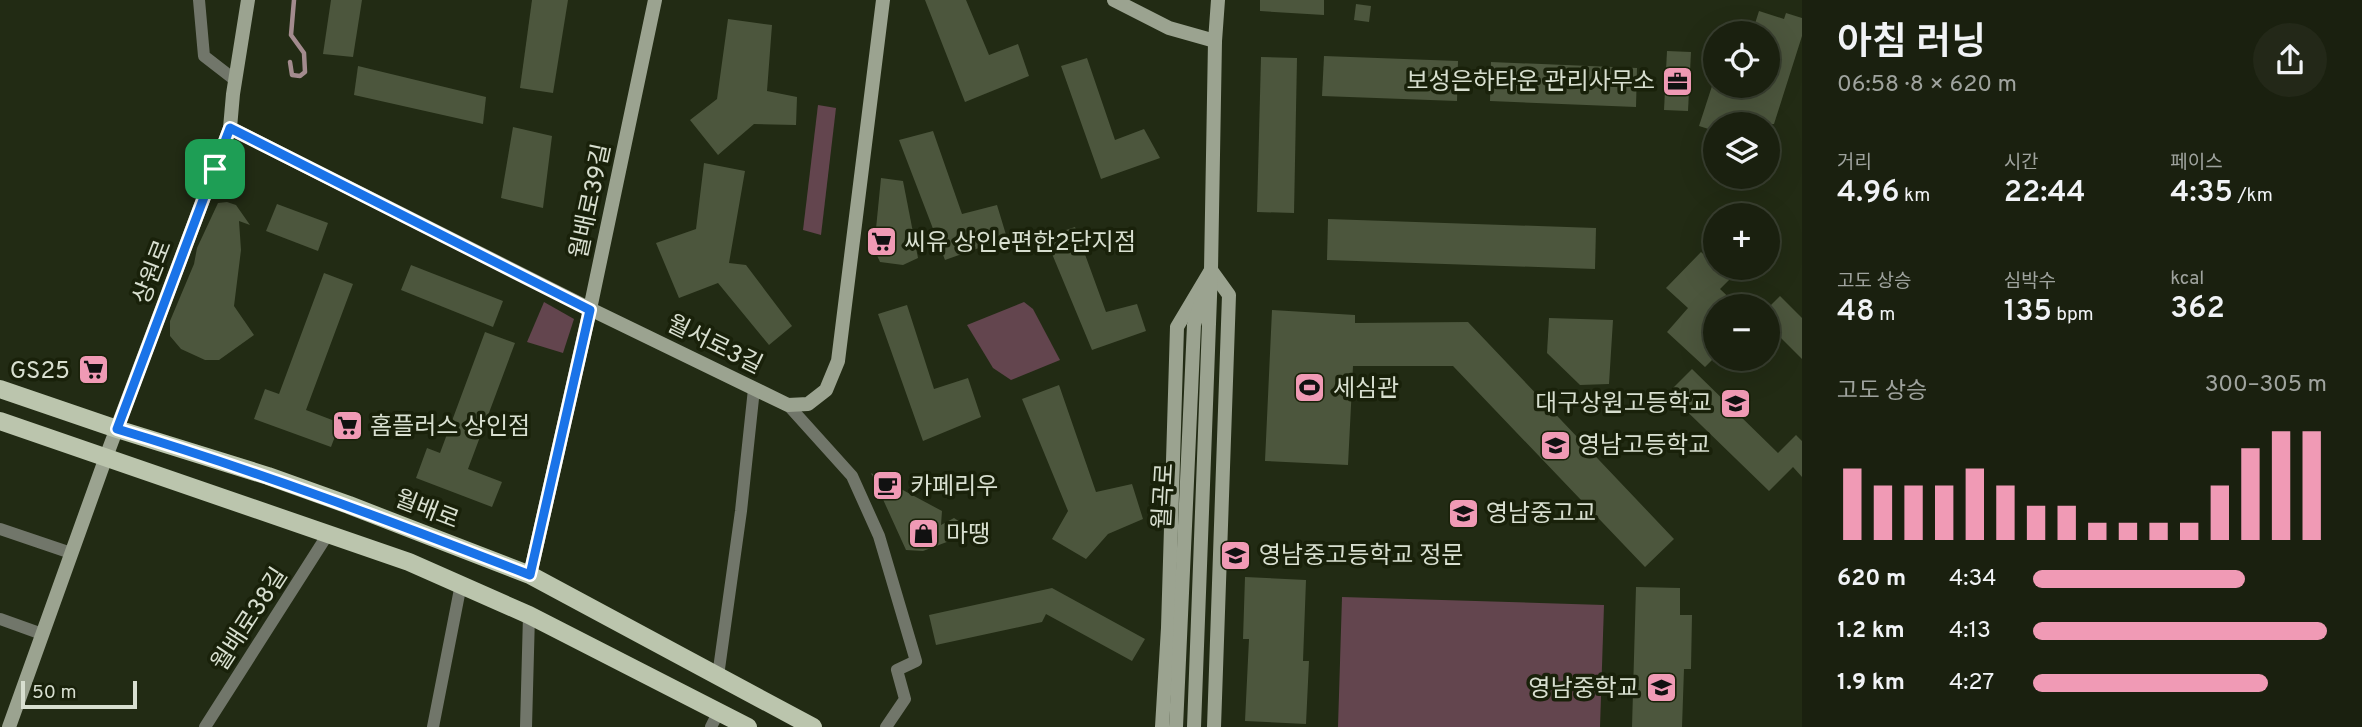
<!DOCTYPE html>
<html lang="ko">
<meta charset="utf-8">
<style>
:root{--surface:#1a200f;--page:#232818;--text:#f1f3f6;--muted:#9fa39e;--line:#383e2f;--accent:#f09ab5}
body{margin:0;font-family:Overpass,"Noto Sans KR",sans-serif;background:var(--page);color:var(--text);height:100vh;display:flex;flex-direction:column;font-size:26px;white-space:nowrap}
*{box-sizing:border-box;margin:0}
p{font-size:23px;color:var(--muted)}
.icon{flex:none;width:38px;height:38px;fill:none;stroke:currentColor;stroke-width:2;stroke-linecap:round;stroke-linejoin:round}
.map{position:relative;flex:1;overflow:hidden}
.details{display:flex;flex-direction:column;background:var(--surface);width:560px}
.details>*{flex:none}
.fabs{position:absolute;left:1703px;top:21px;display:grid;gap:14px}
.fabs a{display:grid;place-items:center;width:77px;height:77px;border-radius:50%;background:var(--surface);box-shadow:0 7px 28px #0002,0 0 0 2px var(--line);font-size:35px}
.scale{position:absolute;left:21px;bottom:18px;width:116px;box-sizing:border-box;padding-left:7px;border:4px solid #d8dfd0;border-top:0;font-size:19px;line-height:24px;white-space:nowrap;color:#d8dfd0;-webkit-text-stroke:5px #19210a;paint-order:stroke}
.pin{position:absolute;display:grid;place-items:center;width:60px;height:60px;color:#fff;margin:-30px;border-radius:14px;box-shadow:0 4px 10px #0006}
.round{display:grid;place-items:center;flex:none;width:74px;height:74px;border-radius:37px;background:var(--page)}
.overview{display:flex;align-items:center;justify-content:space-between;height:119px;padding:0 35px}
h1{font-size:38px;font-weight:600;line-height:52px}
.figures{display:grid;grid-template-columns:repeat(3,1fr);gap:10px;height:119px;padding:7px 35px}
.figures div{display:grid;align-content:center}
.figures b{font-size:30px;font-weight:600}
.figures small{font-size:19px;font-weight:400}
.figures p{font-size:19px}
.chart{height:196px;padding:14px 35px}
.chart p{display:flex;justify-content:space-between}
.chart svg{width:100%;height:126px;margin-top:7px;stroke:var(--accent);stroke-width:6}
ul{padding:0 35px;list-style:none;font-size:23px}
li{display:grid;grid-template-columns:112px 84px 1fr;align-items:center;height:52px}
li i{height:18px;border-radius:9px;background:var(--accent)}
main{display:flex;flex:1;min-height:0}
.map>svg:first-child{display:block}
.green{fill:#63454e}
.lines{fill:none;stroke-linecap:round;stroke-linejoin:round}
.stream{stroke:#a38b8e;stroke-width:4.5}
.building{fill:#4c563d}
.street{stroke:#71766a;stroke-width:12}
.secondary{stroke:#9ba390;stroke-width:14}
.primary{stroke:#bbc5ad;stroke-width:18}
.route-casing{stroke:#fff;stroke-width:14}
.route{stroke:#1a73e8;stroke-width:9}
.labels{text-anchor:middle;stroke-width:7;stroke-linejoin:round;paint-order:stroke}
.poi-label{font-size:24px;fill:#d8dfd0;stroke:#19210a;text-anchor:start}
.street-label{font-size:24px;fill:#d8dfd0;stroke:#19210a}
</style>
<main>
<div class="map">
<svg width="1802" height="727" viewBox="0 0 1802 727">
<rect width="100%" height="100%" fill="#222b14"/>
<!-- green -->
<g class="green">
<polygon points="818,105 836,108 821,235 803,230"/>
<polygon points="544,302 574,319 563,353 527,342"/>
<polygon points="1024,302 1033,309 1060,360 1011,380 993,368 967,325"/>
<polygon points="1342,597 1604,605 1600,727 1338,727"/>
</g>
<g class="lines">
<!-- stream -->
<polyline class="stream" points="290,62 292,75 300,76 305,72 304,53 291,35 294,0"/>
</g>
<!-- building -->
<g class="building">
<polygon points="331,0 362,0 353,57 323,54"/>
<polygon points="532,0 568,0 553,93 520,88"/>
<polygon points="925,0 966,0 989,55 1018,44 1029,76 965,102"/>
<polygon points="1260,0 1324,0 1324,15 1260,11"/>
<polygon points="1356,4 1371,6 1369,22 1354,20"/>
<polygon points="1759,11 1784,19 1786,13 1802,18 1802,36 1774,124 1715,124 1715,131 1699,126 1712,86 1768,86 1768,33 1752,33"/>
<polygon points="728,19 772,25 767,91 797,97 796,125 754,124 718,155 690,120 717,99"/>
<polygon points="1667,51 1691,52 1688,111 1664,110"/>
<polygon points="1324,56 1458,61 1457,101 1322,96"/>
<polygon points="1261,57 1297,58 1294,213 1257,212"/>
<polygon points="1087,58 1115,140 1144,129 1160,158 1101,179 1061,66"/>
<polygon points="1491,62 1637,68 1636,107 1490,101"/>
<polygon points="358,66 486,97 483,124 354,95"/>
<polygon points="513,127 552,136 543,208 501,198"/>
<polygon points="933,131 962,214 997,205 1007,238 945,260 899,140"/>
<polygon points="704,163 745,171 729,263 746,265 792,326 769,345 718,283 679,298 656,243 696,229"/>
<polygon points="881,178 903,181 918,258 903,265 880,262 874,249"/>
<polygon points="227,202 236,205 250,225 239,221 241,250 234,306 254,335 219,360 205,360 181,349 170,336 170,321 194,264 197,248 218,203"/>
<polygon points="277,204 328,223 318,251 266,231"/>
<polygon points="1328,219 1596,228 1595,269 1327,260"/>
<polygon points="1075,227 1106,312 1137,304 1146,331 1092,350 1045,237"/>
<polygon points="1701,252 1730,279 1720,289 1738,306 1715,306 1715,357 1705,367 1667,332 1688,308 1666,288"/>
<polygon points="411,265 503,301 493,327 401,290"/>
<polygon points="324,273 353,284 306,410 340,423 331,447 254,419 265,389 279,394"/>
<polygon points="1780,296 1802,318 1802,359 1768,325 1768,308"/>
<polygon points="907,305 934,389 968,378 981,417 923,441 878,314"/>
<polygon points="1272,310 1355,315 1355,323 1468,322 1674,539 1645,567 1453,366 1353,366 1348,465 1265,461"/>
<polygon points="1549,318 1613,320 1609,384 1580,385 1547,353"/>
<polygon points="485,332 515,343 468,469 502,482 492,507 416,478 427,448 440,453"/>
<polygon points="1692,369 1778,453 1796,435 1802,441 1802,477 1793,467 1769,491 1668,393"/>
<polygon points="1059,385 1096,492 1132,484 1143,519 1108,534 1086,559 1052,539 1068,511 1022,399"/>
<polygon points="871,473 942,511 941,525 954,518 966,526 960,537 923,551 906,550"/>
<polygon points="1245,577 1306,580 1303,661 1309,661 1306,724 1245,721 1249,639 1243,639"/>
<polygon points="1636,587 1680,588 1680,615 1692,615 1691,669 1684,669 1682,727 1632,727"/>
<polygon points="1052,588 1145,639 1132,661 1046,614 1042,622 936,645 929,615"/>
</g>
<g class="lines">
<!-- street -->
<g class="street">
<polyline points="199,0 204,56 235,80"/>
<polyline points="788,405 852,476 879,536 916,661 897,670 905,699 886,727"/>
<polyline points="0,529 71,553"/>
<polyline points="0,619 42,634"/>
<polyline points="718,676 741,511 754,389"/>
<polyline points="205,727 328,534"/>
<polyline points="433,727 461,584"/>
<polyline points="526,727 529,615"/>
<polyline points="711,727 719,711"/>
</g>
<!-- secondary -->
<g class="secondary">
<polyline points="1114,0 1169,28 1215,41"/>
<polyline points="230,128 590,309 788,405 808,404 826,390 838,361 883,0"/>
<polyline points="1211,270 1229,295 1214,727"/>
<polyline points="530,575 590,309 655,0"/>
<polyline points="9,727 106,457 230,128 233,94 248,0"/>
<polyline points="1162,727 1168,628 1177,327 1211,270 1215,41 1218,0"/>
<polyline points="1176,727 1194,325 1211,270 1194,727"/>
</g>
<!-- primary -->
<g class="primary">
<polyline points="0,389 117,429 268,476 349,505 530,575 813,727"/>
<polyline points="0,421 409,562 529,615 748,727"/>
</g>
</g>
<g class="lines">
<defs>
<path id="route" d="M230 128 590 310 530 575C393 522 258 471 117 429Z"/>
</defs>
<!-- route casing -->
<use href="#route" class="route-casing"/>
<!-- route -->
<use href="#route" class="route"/>
</g>
<!-- icons -->
<defs>
<symbol id="office-square" viewBox="-11 -11 22 22"><rect x="-9" y="-9" width="18" height="18" rx="4" fill="#f09ab5" stroke="#19210a"/><path d="M-6-3h4V-5.5h4V-3h4V5H-6ZM-1-4.5V-3h2v-1.5ZM-6 0V1H6V0Z" fill="#111"/></symbol>
<symbol id="supermarket-square" viewBox="-11 -11 22 22"><rect x="-9" y="-9" width="18" height="18" rx="4" fill="#f09ab5" stroke="#19210a"/><path d="M-6-5.5h2.5l.6 2H6L4.5 2H-2.5L-4.4-4H-6ZM-1.5 3.2a1.3 1.3 0 1 0 .1 0ZM3 3.2a1.3 1.3 0 1 0 .1 0Z" fill="#111"/></symbol>
<symbol id="stadium-square" viewBox="-11 -11 22 22"><rect x="-9" y="-9" width="18" height="18" rx="4" fill="#f09ab5" stroke="#19210a"/><path d="M0-5a6.5 5 0 1 0 0 10a6.5 5 0 1 0 0-10ZM-3.5-1.8h7v3.6h-7Z" fill="#111"/></symbol>
<symbol id="school-square" viewBox="-11 -11 22 22"><rect x="-9" y="-9" width="18" height="18" rx="4" fill="#f09ab5" stroke="#19210a"/><path d="M0-5L7-2L0 1L-7-2ZM-4 1L0 2.5L4 1V4Q0 6-4 4Z" fill="#111"/></symbol>
<symbol id="cafe-square" viewBox="-11 -11 22 22"><rect x="-9" y="-9" width="18" height="18" rx="4" fill="#f09ab5" stroke="#19210a"/><path d="M-5.5-4.5H6V0H3Q3 3.5 0 3.5H-2.5Q-5.5 3.5-5.5 0ZM3-3.2v2h1.7v-2ZM-6 4.5H4V6H-6Z" fill="#111"/></symbol>
<symbol id="shop-square" viewBox="-11 -11 22 22"><rect x="-9" y="-9" width="18" height="18" rx="4" fill="#f09ab5" stroke="#19210a"/><path d="M-5-2.5h2.3a2.7 3.5 0 0 1 5.4 0H5L5.5 6h-11ZM-1.5-2.5h3a1.5 2.3 0 0 0-3 0Z" fill="#111"/></symbol>
</defs>
<g fill-rule="evenodd">
<use href="#office-square" x="1660" y="64" width="35" height="35"/>
<use href="#supermarket-square" x="864" y="224" width="35" height="35"/>
<use href="#supermarket-square" x="76" y="352" width="35" height="35"/>
<use href="#stadium-square" x="1292" y="370" width="35" height="35"/>
<use href="#school-square" x="1718" y="386" width="35" height="35"/>
<use href="#supermarket-square" x="330" y="408" width="35" height="35"/>
<use href="#school-square" x="1538" y="428" width="35" height="35"/>
<use href="#cafe-square" x="870" y="468" width="35" height="35"/>
<use href="#school-square" x="1446" y="496" width="35" height="35"/>
<use href="#shop-square" x="906" y="516" width="35" height="35"/>
<use href="#school-square" x="1218" y="538" width="35" height="35"/>
<use href="#school-square" x="1644" y="670" width="35" height="35"/>
</g>
<g class="labels">
<!-- poi labels -->
<g class="poi-label">
<text x="1655" y="89" text-anchor="end">보성은하타운 관리사무소</text>
<text x="904" y="250">씨유 상인e편한2단지점</text>
<text x="70" y="378" text-anchor="end">GS25</text>
<text x="1333" y="396">세심관</text>
<text x="1712" y="411" text-anchor="end">대구상원고등학교</text>
<text x="370" y="434">홈플러스 상인점</text>
<text x="1578" y="453">영남고등학교</text>
<text x="910" y="494">카페리우</text>
<text x="1486" y="521">영남중고교</text>
<text x="946" y="542">마땡</text>
<text x="1259" y="563">영남중고등학교 정문</text>
<text x="1639" y="696" text-anchor="end">영남중학교</text>
</g>
<!-- street labels -->
<g class="street-label">
<text transform="translate(590 201) rotate(-78)" y="8">월배로39길</text>
<text transform="translate(152 272) rotate(-69)" y="8">상원로</text>
<text transform="translate(715 344) rotate(26)" y="8">월서로3길</text>
<text transform="translate(1163 496) rotate(-87)" y="8">월곡로</text>
<text transform="translate(427 509) rotate(21)" y="8">월배로</text>
<text transform="translate(249 619) rotate(-57)" y="8">월배로38길</text>
</g>
</g>
</svg>
<div class="fabs">
<a><svg class="icon" aria-label="locate" viewBox="0 0 24 24"><circle cx="12" cy="12" r="6"/><path d="M12 2v4M12 18v4M2 12h4M18 12h4"/></svg></a>
<a><svg class="icon" aria-label="layers" viewBox="0 0 24 24"><path d="M12 4l9 5-9 5-9-5zM3 14l9 5 9-5"/></svg></a>
<a>+</a>
<a>−</a>
</div>
<div class="scale">50 m</div>
<div class="pin" style="left:215px;top:169px;background:#1e9e55"><svg class="icon" aria-label="arrive" viewBox="0 0 24 24"><path d="M6 21V4h12l-3 4 3 4H6"/></svg></div>
</div>
<section class="details">
<div class="overview"><div><h1>아침 러닝</h1><p>06:58 · 8 × 620 m</p></div><a class="round"><svg class="icon" aria-label="share" viewBox="0 0 24 24"><path d="M12 15V3M7 8l5-5 5 5M5 13v7h14v-7"/></svg></a></div>
<div class="figures">
<div><p>거리</p><b>4.96<small> km</small></b></div>
<div><p>시간</p><b>22:44</b></div>
<div><p>페이스</p><b>4:35<small> /km</small></b></div>
</div>
<div class="figures">
<div><p>고도 상승</p><b>48<small> m</small></b></div>
<div><p>심박수</p><b>135<small> bpm</small></b></div>
<div><p>kcal</p><b>362</b></div>
</div>
<div class="chart"><p><span>고도 상승</span>300–305 m</p>
<svg viewBox="0 0 160 44" preserveAspectRatio="none"><path d="M5 44V19M15 44V25M25 44V25M35 44V25M45 44V19M55 44V25M65 44V32M75 44V32M85 44V38M95 44V38M105 44V38M115 44V38M125 44V25M135 44V12M145 44V6M155 44V6"/></svg>
</div>
<ul>
<li><b>620 m</b>4:34<i style="width:72%"></i></li>
<li><b>1.2 km</b>4:13<i style="width:100%"></i></li>
<li><b>1.9 km</b>4:27<i style="width:80%"></i></li>
</ul>
</section>
</main>
